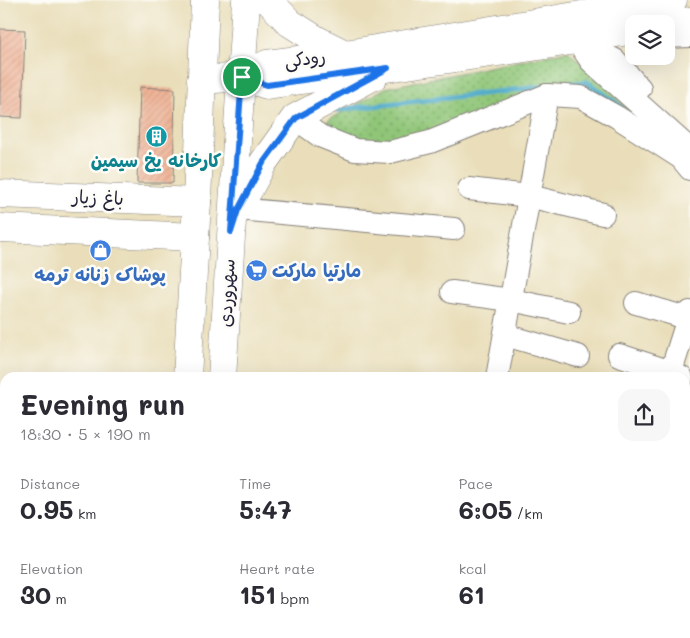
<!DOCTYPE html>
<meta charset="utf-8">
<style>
:root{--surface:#fff;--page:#f7f7f7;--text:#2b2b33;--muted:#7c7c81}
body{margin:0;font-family:Mali,"Playpen Sans Arabic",sans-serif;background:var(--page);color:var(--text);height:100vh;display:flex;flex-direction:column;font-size:19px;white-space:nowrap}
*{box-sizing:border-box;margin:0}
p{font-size:16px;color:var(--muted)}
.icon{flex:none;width:28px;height:28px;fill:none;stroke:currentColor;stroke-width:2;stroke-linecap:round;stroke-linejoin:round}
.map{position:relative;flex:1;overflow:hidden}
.side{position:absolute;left:0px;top:372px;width:690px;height:266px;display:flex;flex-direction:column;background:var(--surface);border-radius:15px 15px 0 0;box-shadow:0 5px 20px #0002}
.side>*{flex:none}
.buttons{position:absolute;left:625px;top:15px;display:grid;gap:10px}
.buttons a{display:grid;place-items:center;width:50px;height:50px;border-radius:10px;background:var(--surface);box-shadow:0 5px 20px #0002;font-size:25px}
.pin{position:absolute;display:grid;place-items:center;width:42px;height:42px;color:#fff;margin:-21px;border:2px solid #fff;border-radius:50%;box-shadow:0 1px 5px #0007}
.round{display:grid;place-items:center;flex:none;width:52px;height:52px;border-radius:15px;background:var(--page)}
.headline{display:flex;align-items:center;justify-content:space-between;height:85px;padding:0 20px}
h1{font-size:28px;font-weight:700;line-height:38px}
.stats{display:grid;grid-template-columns:repeat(3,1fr);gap:8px;height:85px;padding:5px 20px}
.stats div{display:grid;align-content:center}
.stats b{font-size:25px;font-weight:700}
.stats small{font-size:14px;font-weight:400}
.stats p{font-size:14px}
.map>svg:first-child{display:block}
.grass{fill:url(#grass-dots);stroke:#59745a}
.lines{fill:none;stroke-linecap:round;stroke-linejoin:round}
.stream{stroke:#4ba9ca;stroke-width:5.5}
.building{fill:url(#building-hatch)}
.street-casing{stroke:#86807a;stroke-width:24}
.secondary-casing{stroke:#86807a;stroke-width:29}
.street{stroke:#fff;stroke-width:22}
.secondary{stroke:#fff;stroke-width:28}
.route-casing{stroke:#fff;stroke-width:10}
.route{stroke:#1a73e8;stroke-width:6}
.labels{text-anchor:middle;stroke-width:5;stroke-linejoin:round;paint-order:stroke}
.street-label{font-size:18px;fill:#22223b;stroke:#fdfcf7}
.culture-label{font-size:18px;font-weight:bold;fill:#0d838f;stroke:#fdfcf7}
.shop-label{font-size:18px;font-weight:bold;fill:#366cbe;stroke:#fdfcf7;text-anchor:start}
</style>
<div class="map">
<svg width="690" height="638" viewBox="0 0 690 638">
<defs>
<pattern id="grass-dots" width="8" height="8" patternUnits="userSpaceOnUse" patternTransform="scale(1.25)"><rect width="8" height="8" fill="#90c678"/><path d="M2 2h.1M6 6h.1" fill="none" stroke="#75a064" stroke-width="1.8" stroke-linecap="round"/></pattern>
<pattern id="building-hatch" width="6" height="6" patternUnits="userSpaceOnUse" patternTransform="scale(1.25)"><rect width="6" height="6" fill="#efb396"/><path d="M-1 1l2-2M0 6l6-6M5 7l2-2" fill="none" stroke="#cd9a82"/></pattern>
</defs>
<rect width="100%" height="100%" fill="#fdfcf7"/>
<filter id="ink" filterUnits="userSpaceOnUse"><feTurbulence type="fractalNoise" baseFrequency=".02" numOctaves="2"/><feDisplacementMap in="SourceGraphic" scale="10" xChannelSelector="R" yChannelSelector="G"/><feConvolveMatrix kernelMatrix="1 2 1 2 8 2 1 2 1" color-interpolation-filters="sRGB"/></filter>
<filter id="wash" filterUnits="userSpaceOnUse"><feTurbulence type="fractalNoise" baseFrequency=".0096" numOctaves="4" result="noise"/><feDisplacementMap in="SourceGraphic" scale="20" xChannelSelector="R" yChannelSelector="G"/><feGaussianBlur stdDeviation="1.12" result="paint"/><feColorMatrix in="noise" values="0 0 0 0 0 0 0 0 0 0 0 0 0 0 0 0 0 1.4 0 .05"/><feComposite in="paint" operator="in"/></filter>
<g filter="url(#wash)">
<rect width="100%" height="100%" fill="#e9deb9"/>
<!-- grass -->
<polygon class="grass" points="568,51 661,140 583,95 391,149 326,136 327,121 385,88"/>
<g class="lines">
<!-- stream -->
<g class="stream">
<polyline points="559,85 587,82 621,107"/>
<polyline points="335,110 542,87"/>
</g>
</g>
<g id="blocks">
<!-- building -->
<g class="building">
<polygon points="0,29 25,30 22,118 0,117"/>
<polygon points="140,87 175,89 173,183 137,183"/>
</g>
</g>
</g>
<g filter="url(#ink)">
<use href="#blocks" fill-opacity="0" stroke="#86807a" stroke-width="1"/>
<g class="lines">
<defs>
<g id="street">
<polyline points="571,26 576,39 591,61 686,146 681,158"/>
<polyline points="666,37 690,36"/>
<polyline points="584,44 615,60 640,88"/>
<polyline points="295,118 320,136 355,150 390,152 430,142 547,95 581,97 617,117 681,158 690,169"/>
<polyline points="469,189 529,196 603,214"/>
<polyline points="238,209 454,229"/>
<polyline points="452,292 511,300 569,312"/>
<polyline points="636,303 690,319"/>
<polyline points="505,335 578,356"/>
<polyline points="619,355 671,372 682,378"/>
<polyline points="497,378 547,95"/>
<polyline points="669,378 690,312"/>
<polyline points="685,481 690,481"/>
<polyline points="0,515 5,516"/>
<polyline points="685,578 690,579"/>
<polyline points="320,637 343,636"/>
</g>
<g id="secondary">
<polyline points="268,0 290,23 317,40 345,54"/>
<polyline points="666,25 690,21"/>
<polyline points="242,77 267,85 546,45 634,30"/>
<polyline points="201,80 242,77 267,64 345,54 673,0"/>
<polyline points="0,194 197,202"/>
<polyline points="237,211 263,163 295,118 374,76"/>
<polyline points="0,228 195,237"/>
<polyline points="187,378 197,202 205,0"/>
<polyline points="222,378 246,0"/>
<polyline points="179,638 179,634"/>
<polyline points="213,638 213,634"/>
</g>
</defs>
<!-- street casing -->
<use href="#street" class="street-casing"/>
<!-- secondary casing -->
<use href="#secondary" class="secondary-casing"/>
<!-- street -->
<use href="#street" class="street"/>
<!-- secondary -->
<use href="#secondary" class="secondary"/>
</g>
</g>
<g class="lines" filter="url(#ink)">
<defs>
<polygon id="route" points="388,68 296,118 263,163 238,210 231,232 242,77 267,85"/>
</defs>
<!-- route casing -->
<use href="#route" class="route-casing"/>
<!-- route -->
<use href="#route" class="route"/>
</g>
<!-- icons -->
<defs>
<symbol id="building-disc" viewBox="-11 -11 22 22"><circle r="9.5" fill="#0f9aa8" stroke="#fdfcf7"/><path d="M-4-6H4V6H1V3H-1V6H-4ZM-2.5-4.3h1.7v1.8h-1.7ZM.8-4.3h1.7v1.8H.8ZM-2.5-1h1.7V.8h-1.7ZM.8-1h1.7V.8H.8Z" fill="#fff"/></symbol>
<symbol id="shop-disc" viewBox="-11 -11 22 22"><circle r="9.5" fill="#3f7fe0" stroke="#fdfcf7"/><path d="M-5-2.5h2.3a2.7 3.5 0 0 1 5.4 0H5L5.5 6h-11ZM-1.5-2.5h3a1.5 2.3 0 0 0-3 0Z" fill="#fff"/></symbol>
<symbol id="supermarket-disc" viewBox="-11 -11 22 22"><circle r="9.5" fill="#3f7fe0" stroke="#fdfcf7"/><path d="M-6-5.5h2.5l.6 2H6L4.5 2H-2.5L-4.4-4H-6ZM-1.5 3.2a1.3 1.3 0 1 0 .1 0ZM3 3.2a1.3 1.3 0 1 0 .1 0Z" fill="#fff"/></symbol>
</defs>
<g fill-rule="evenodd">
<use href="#building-disc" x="144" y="124" width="25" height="25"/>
<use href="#shop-disc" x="88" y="238" width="25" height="25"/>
<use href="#supermarket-disc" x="244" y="258" width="25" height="25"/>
</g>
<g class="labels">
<!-- street labels -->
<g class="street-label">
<text transform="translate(305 59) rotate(-7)" y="6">رودکی</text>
<text transform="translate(98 198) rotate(2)" y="6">باغ زیار</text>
<text transform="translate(227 293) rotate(-87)" y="6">سهروردی</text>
</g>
<!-- culture labels -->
<g class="culture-label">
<text x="156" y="167">کارخانه یخ سیمین</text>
</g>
<!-- shop labels -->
<g class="shop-label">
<text x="272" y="277">مارتیا مارکت</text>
<text x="100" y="281" text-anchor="middle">پوشاک زنانه ترمه</text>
</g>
</g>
</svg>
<div class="buttons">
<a><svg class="icon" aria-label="layers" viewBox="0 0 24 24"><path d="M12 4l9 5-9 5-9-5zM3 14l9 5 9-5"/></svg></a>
</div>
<div class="pin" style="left:242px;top:77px;background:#1e9e55"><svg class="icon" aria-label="arrive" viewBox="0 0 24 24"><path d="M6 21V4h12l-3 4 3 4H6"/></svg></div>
<section class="side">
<div class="headline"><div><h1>Evening run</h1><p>18:30 · 5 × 190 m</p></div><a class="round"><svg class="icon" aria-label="share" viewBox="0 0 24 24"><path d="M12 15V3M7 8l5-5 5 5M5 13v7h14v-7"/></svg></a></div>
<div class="stats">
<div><p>Distance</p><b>0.95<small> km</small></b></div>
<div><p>Time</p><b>5:47</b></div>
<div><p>Pace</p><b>6:05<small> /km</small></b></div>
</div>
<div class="stats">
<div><p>Elevation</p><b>30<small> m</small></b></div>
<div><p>Heart rate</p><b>151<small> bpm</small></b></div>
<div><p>kcal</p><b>61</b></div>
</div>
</section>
</div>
